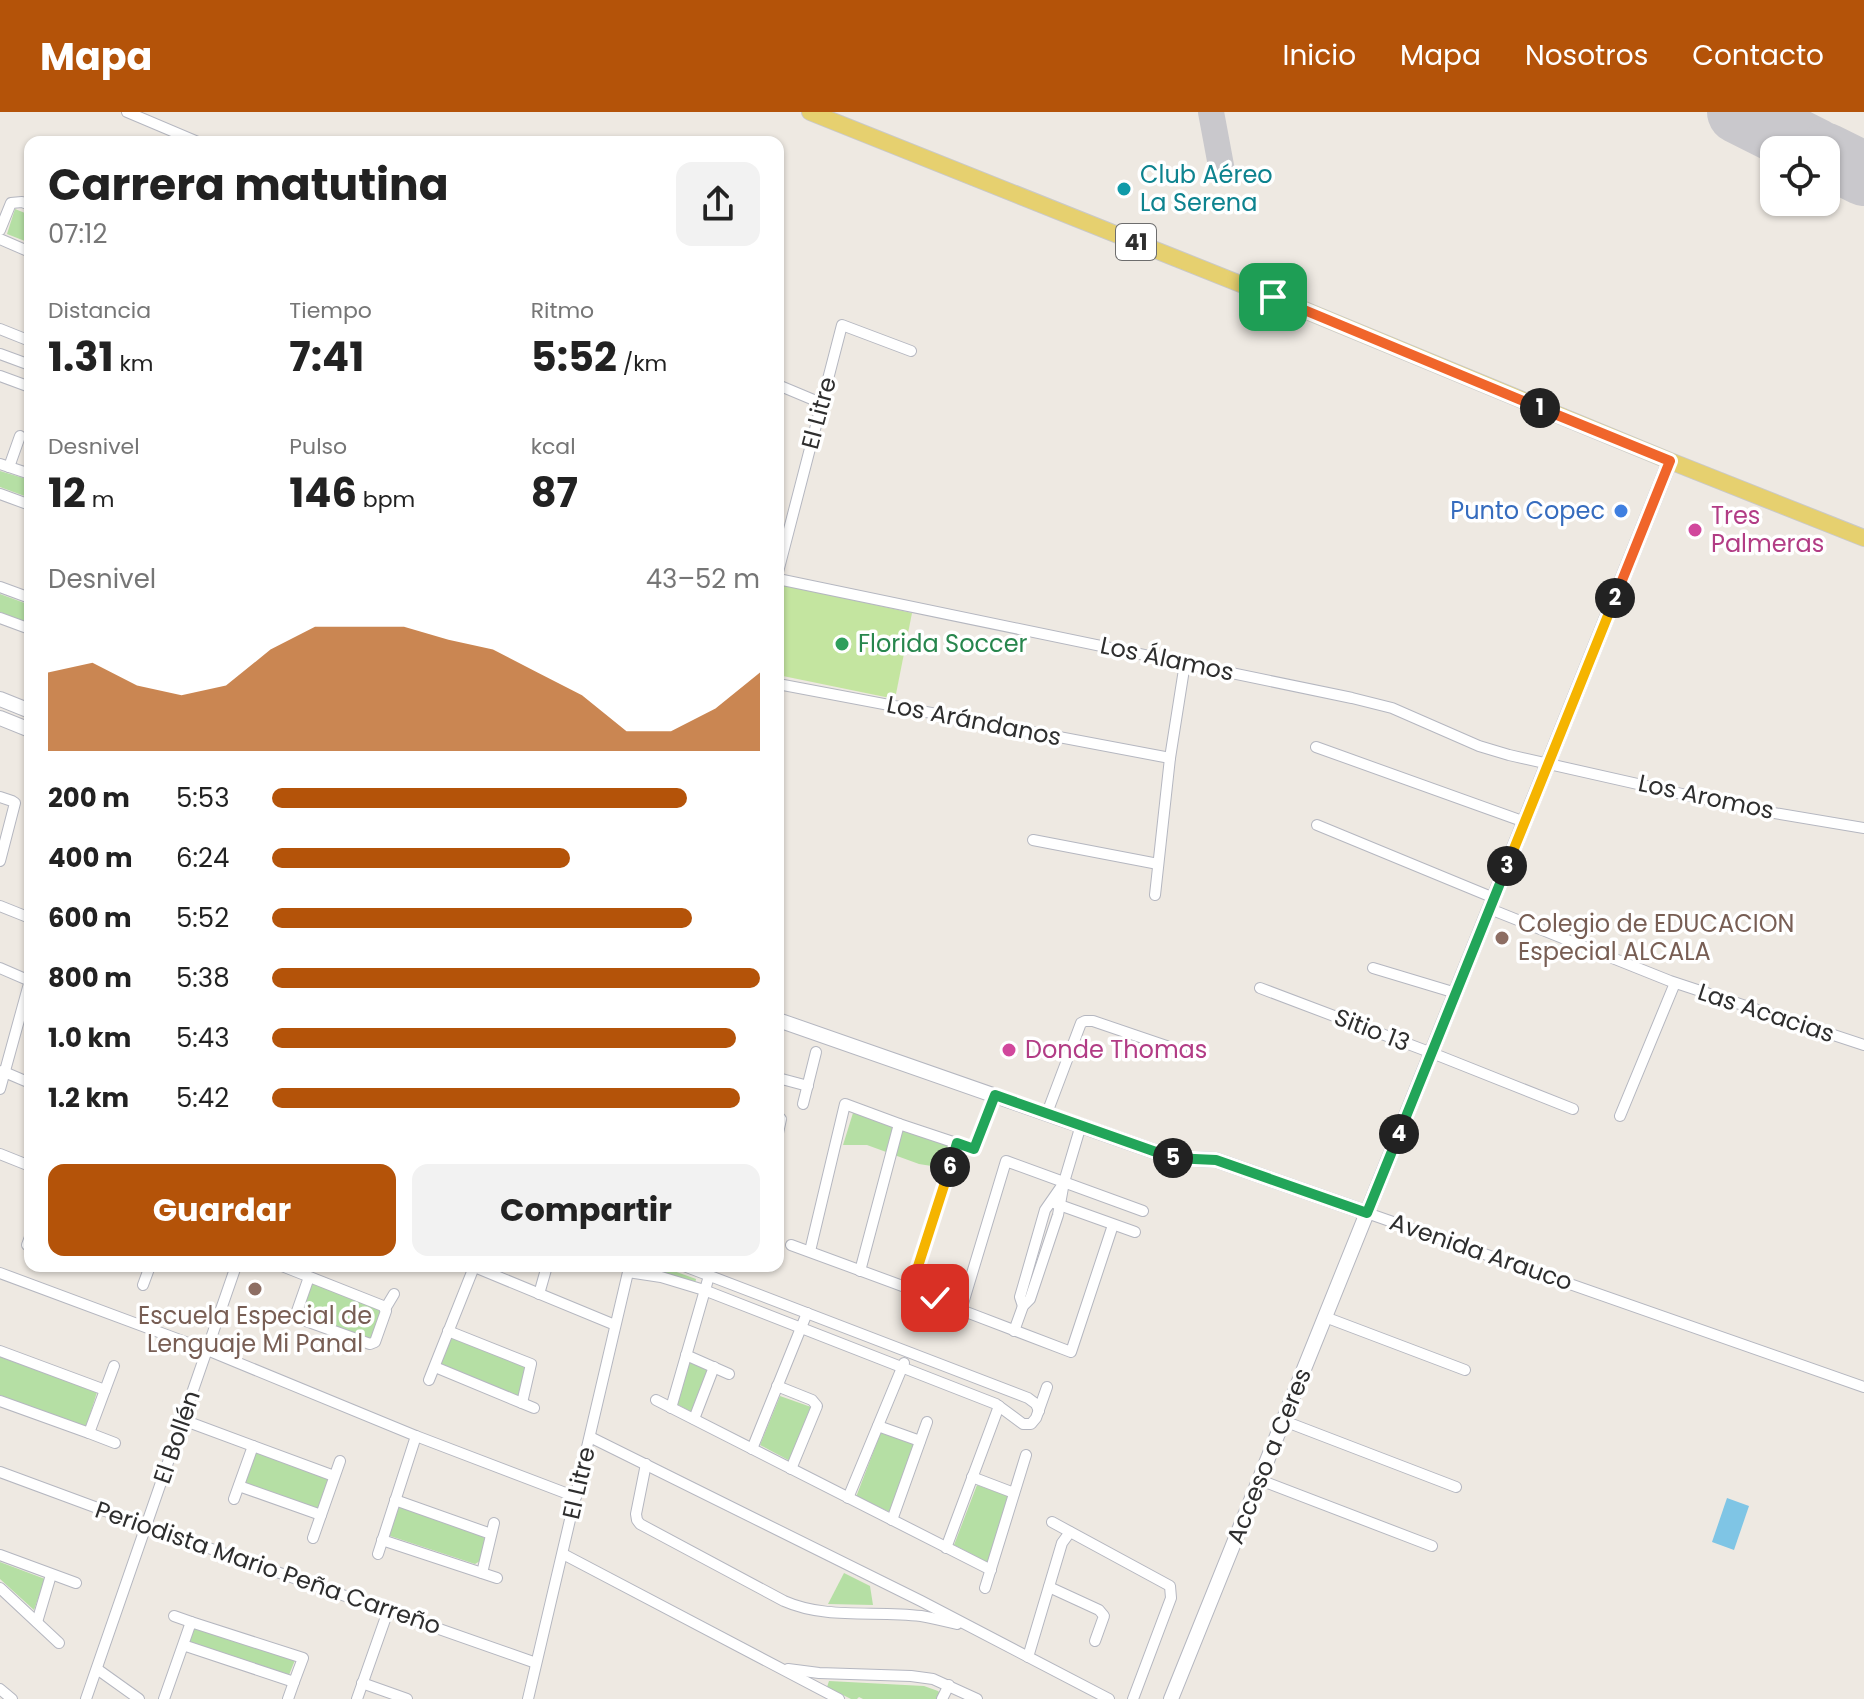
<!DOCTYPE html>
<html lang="es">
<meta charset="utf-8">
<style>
:root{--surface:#fff;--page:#f2f2f2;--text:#222;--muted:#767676;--accent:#b45309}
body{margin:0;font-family:Poppins,sans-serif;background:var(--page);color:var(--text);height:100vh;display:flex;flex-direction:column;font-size:30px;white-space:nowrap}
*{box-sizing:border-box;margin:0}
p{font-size:26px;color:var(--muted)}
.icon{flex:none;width:44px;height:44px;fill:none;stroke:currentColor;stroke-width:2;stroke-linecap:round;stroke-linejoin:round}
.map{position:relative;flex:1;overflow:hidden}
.drawer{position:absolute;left:24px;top:24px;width:760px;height:1136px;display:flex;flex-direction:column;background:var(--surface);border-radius:16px;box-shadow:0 2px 6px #0004}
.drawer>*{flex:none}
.tools{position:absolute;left:1760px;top:24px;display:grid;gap:16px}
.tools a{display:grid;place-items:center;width:80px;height:80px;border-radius:16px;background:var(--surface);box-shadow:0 2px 6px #0004;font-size:40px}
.pin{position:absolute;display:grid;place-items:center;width:68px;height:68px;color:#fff;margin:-34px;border-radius:16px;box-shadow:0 4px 12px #0006}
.km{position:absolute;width:40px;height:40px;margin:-20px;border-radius:50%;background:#222;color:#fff;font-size:22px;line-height:40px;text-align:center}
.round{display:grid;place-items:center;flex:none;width:84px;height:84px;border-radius:16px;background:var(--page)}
.headline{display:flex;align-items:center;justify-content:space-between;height:136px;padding:0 24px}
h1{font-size:44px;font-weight:700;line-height:60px}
.metrics{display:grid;grid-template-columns:repeat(3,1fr);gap:12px;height:136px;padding:8px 24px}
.metrics div{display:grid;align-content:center}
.metrics b{font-size:40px;font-weight:700}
.metrics small{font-size:22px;font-weight:400}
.metrics p{font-size:22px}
.chart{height:224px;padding:16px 24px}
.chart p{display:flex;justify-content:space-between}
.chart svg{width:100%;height:144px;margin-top:8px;fill:var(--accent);opacity:.7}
.button{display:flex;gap:16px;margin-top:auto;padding:16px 24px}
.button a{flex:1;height:92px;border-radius:16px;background:var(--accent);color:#fff;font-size:32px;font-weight:700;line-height:92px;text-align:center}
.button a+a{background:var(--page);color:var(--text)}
ul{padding:0 24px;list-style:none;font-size:26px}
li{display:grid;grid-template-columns:128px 96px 1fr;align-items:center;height:60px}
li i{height:20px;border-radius:10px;background:var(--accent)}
header{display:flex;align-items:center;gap:48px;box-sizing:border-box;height:112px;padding:0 40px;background:var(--accent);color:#fff}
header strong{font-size:38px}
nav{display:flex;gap:44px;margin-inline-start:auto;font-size:28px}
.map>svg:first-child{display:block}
.green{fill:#b5dfa4}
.pitch{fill:#c4e5a0}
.water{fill:#7fc5e5}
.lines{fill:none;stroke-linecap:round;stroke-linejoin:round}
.taxiway{stroke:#c9c8cc;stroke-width:26}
.runway{stroke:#c9c8cc;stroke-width:64}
.street-casing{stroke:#b5b7c0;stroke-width:12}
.secondary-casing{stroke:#b5b7c0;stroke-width:16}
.primary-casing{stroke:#c9c9c9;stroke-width:18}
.street{stroke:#fff;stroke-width:10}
.secondary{stroke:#fff;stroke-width:14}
.primary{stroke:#e6d06f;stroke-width:16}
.split-1-casing{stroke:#fff;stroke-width:16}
.split-2-casing{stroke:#fff;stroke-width:16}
.split-3-casing{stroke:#fff;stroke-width:16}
.split-4-casing{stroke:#fff;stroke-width:16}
.split-5-casing{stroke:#fff;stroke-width:16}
.split-6-casing{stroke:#fff;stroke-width:16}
.split-7-casing{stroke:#fff;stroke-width:16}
.split-1{stroke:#f0652b;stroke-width:10}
.split-2{stroke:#f0652b;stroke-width:10}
.split-3{stroke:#f5b400;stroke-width:10}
.split-4{stroke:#22a559;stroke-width:10}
.split-5{stroke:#22a559;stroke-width:10}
.split-6{stroke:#22a559;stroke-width:10}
.split-7{stroke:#f5b400;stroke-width:10}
.culture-dot{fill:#0f9aa8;stroke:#fff;stroke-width:3}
.shop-dot{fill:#3f7fe0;stroke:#fff;stroke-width:3}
.hotel-dot{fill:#d1479c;stroke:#fff;stroke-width:3}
.leisure-dot{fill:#2e9e5b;stroke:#fff;stroke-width:3}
.education-dot{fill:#8d6e63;stroke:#fff;stroke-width:3}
.labels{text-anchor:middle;stroke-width:7;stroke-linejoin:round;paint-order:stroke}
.shield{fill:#fff;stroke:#6d6d6d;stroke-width:2}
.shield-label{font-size:22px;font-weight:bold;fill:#2e2e2e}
.culture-label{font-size:24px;fill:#0d838f;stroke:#fff;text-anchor:start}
.street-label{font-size:24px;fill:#2e2e2e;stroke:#fff}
.shop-label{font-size:24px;fill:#366cbe;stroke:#fff;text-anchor:end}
.hotel-label{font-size:24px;fill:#b23c85;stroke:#fff;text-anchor:start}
.leisure-label{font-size:24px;fill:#27864d;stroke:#fff;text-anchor:start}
.education-label{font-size:24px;fill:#785e54;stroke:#fff;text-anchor:start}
</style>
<header>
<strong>Mapa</strong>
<nav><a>Inicio</a><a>Mapa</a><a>Nosotros</a><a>Contacto</a></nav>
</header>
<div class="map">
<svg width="1864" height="1587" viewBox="0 0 1864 1587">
<rect width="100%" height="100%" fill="#eee9e2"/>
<!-- green -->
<g class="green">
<polygon points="15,97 30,103 30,131 7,122"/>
<polygon points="0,359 30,368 30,386 0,375"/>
<polygon points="0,482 30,493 30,512 0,500"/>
<polygon points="853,1001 953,1031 944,1056 919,1052 867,1033 843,1033"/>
<polygon points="635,1154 660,1154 696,1167 695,1172 635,1156"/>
<polygon points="314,1170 379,1196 383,1201 374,1227 369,1229 303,1204 301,1201 309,1174"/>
<polygon points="455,1225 524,1253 526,1258 520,1283 516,1285 441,1256 440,1251 450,1226"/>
<polygon points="0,1244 97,1280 86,1316 0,1283"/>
<polygon points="689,1249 709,1258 691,1300 677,1292"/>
<polygon points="780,1284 811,1295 790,1349 760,1333"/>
<polygon points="881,1320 915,1333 890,1400 856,1385"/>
<polygon points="257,1340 326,1364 329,1369 320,1394 315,1398 243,1370 253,1341"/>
<polygon points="977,1373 1008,1384 989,1451 954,1433"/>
<polygon points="403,1394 482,1423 485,1428 480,1449 475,1452 390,1424 389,1418 396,1395"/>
<polygon points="0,1450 45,1467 34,1498 0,1467"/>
<polygon points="844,1461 870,1474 873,1493 828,1492"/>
<polygon points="194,1515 295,1548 289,1563 189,1530"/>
<polygon points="829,1569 924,1574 938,1579 942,1583 940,1587 863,1587 859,1585 857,1587 851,1587 827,1575"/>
</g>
<!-- pitch -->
<polygon class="pitch" points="780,472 912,501 895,587 778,563 778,484"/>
<!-- water -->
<polygon class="water" points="1727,1386 1749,1394 1734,1438 1712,1430"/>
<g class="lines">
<!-- taxiway -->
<polyline class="taxiway" points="1211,0 1222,59"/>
<!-- runway -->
<g class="runway">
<polyline points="1739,0 1815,38"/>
<polyline points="1826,43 1864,62"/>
</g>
<defs>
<g id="street">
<polyline points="127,0 198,30"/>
<polyline points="0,118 11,91 22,90 30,93"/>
<polyline points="0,127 30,140"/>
<polyline points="0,217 30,229"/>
<polyline points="0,242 30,253"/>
<polyline points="0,264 30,275"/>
<polyline points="778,273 821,291"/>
<polyline points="0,352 30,362"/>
<polyline points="9,355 20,324"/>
<polyline points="0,382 30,393"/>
<polyline points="778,460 842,213 911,239"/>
<polyline points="778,467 1352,586 1392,596 1479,634 1509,643 1744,696 1864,716"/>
<polyline points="0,475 30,486"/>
<polyline points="0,506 30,517"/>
<polyline points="778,572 1170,646"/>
<polyline points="1316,635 1525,710"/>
<polyline points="0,685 12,689 15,691 0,749"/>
<polyline points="1317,713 1494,786"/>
<polyline points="1033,728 1158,752"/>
<polyline points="1155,783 1170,646 1185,551"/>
<polyline points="0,794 30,806"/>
<polyline points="1490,797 1670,869 1864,933"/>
<polyline points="0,856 30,869"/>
<polyline points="1373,856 1456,881"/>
<polyline points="1260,876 1432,941 1573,997"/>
<polyline points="2,959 30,971"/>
<polyline points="778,966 808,974"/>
<polyline points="0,977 30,868"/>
<polyline points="803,992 816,940"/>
<polyline points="1047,1001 1081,911 1085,909 1093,909 1181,939"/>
<polyline points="778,1004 781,1007 778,1021"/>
<polyline points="1620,1004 1675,871"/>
<polyline points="0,1042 30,1054"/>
<polyline points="1054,1091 1135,1120"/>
<polyline points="1367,1101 1864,1275"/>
<polyline points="1113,1113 1071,1240 961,1198 1006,1049 1143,1099"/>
<polyline points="27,1133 30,1125"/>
<polyline points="791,1133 935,1186"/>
<polyline points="810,1139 845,992 899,1012"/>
<polyline points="282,1154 383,1194 386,1199 375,1230 370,1232 295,1205 309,1165"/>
<polyline points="472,1154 615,1213"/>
<polyline points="684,1154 1028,1286 1036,1292 1039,1299"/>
<polyline points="860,1159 899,1012 974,1037 995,983"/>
<polyline points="628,1160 661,1165 704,1178 996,1292 1023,1312 1031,1312 1036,1306 1047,1275"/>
<polyline points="0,1161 207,1238 416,1324 576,1385"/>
<polyline points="143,1173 150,1154"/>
<polyline points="911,1176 957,1031"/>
<polyline points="539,1182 547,1154"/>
<polyline points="1023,1194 1020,1185 1045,1098 1061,1075"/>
<polyline points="385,1197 394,1182"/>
<polyline points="1325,1205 1465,1258"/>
<polyline points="448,1219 531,1252 522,1291"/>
<polyline points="1014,1219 1023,1194 1030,1187 1058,1103 1064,1070 1081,1013"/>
<polyline points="0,1239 105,1278 89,1321 0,1289"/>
<polyline points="686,1243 729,1262"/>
<polyline points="435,1255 534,1296"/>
<polyline points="429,1268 474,1155"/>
<polyline points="777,1274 812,1288 817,1294 791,1357"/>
<polyline points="105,1278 114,1254"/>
<polyline points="656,1288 991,1458"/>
<polyline points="671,1296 709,1164"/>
<polyline points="694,1307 714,1255"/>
<polyline points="183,1308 334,1364"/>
<polyline points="1284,1309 1456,1375"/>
<polyline points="878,1314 920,1329"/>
<polyline points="89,1321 115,1331"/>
<polyline points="590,1325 921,1489 1109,1587"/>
<polyline points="752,1337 807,1201"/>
<path d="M646 1352 636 1402 637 1408 640 1412 784 1489C827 1508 875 1498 921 1504 933 1506 945 1509 957 1512"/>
<polyline points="0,1360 146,1414 536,1551"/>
<polyline points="972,1365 1014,1381"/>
<polyline points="1260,1368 1432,1434"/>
<polyline points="239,1374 321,1403"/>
<polyline points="848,1386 904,1251"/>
<polyline points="234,1387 253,1334"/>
<polyline points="395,1388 491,1422"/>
<polyline points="892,1408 927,1310"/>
<polyline points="1052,1410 1170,1474 1171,1486 1133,1587"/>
<polyline points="313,1426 340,1349"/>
<polyline points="382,1428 497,1466"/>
<polyline points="946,1436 999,1294"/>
<polyline points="378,1442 416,1324"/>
<polyline points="563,1442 839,1587"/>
<polyline points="0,1443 76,1471"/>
<polyline points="482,1461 494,1411"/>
<polyline points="1049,1475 1099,1498 1104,1504 1095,1529"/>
<polyline points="0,1476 59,1531"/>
<polyline points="985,1476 1026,1343"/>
<polyline points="174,1504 191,1510"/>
<polyline points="37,1510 51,1463"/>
<polyline points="1028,1545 1062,1431 1070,1420"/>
<polyline points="97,1557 139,1587"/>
<polyline points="788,1557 819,1561 911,1564 933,1567 977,1587"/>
<polyline points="362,1571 407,1587"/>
<polyline points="0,1577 12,1587"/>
<polyline points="86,1587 236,1154"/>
<polyline points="164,1587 183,1533 191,1510 303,1546 294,1570 183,1533"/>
<polyline points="288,1587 294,1570"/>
<polyline points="357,1587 388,1499"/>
<polyline points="528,1587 629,1156"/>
<polyline points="942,1587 949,1573"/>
</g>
<g id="secondary">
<polyline points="0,587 30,599"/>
<polyline points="0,606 30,618"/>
<polyline points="778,908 1173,1046 1216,1048 1367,1101"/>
<polyline points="1171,1587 1670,349"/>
</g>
<polyline id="primary" points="810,0 1273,185 1670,349 1864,426"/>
</defs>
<!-- street casing -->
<use href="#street" class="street-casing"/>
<!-- secondary casing -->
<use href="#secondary" class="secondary-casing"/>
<!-- primary casing -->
<use href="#primary" class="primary-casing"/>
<!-- street -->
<use href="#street" class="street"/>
<!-- secondary -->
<use href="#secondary" class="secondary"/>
<!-- primary -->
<use href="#primary" class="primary"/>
</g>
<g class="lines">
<defs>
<polyline id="split-1" points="1273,185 1540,296"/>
<polyline id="split-2" points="1540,296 1670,349 1615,486"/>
<polyline id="split-3" points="1507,754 1615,486"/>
<polyline id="split-4" points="1399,1022 1507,754"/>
<polyline id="split-5" points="1173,1046 1216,1048 1367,1101 1399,1022"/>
<polyline id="split-6" points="950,1055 957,1031 974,1037 995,983 1173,1046"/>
<polyline id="split-7" points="935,1186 911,1176 950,1055"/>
</defs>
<!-- split-1 casing -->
<use href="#split-1" class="split-1-casing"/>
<!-- split-2 casing -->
<use href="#split-2" class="split-2-casing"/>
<!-- split-3 casing -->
<use href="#split-3" class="split-3-casing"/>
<!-- split-4 casing -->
<use href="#split-4" class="split-4-casing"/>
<!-- split-5 casing -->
<use href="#split-5" class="split-5-casing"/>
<!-- split-6 casing -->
<use href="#split-6" class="split-6-casing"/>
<!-- split-7 casing -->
<use href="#split-7" class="split-7-casing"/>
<!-- split-1 -->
<use href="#split-1" class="split-1"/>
<!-- split-2 -->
<use href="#split-2" class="split-2"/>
<!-- split-3 -->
<use href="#split-3" class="split-3"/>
<!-- split-4 -->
<use href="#split-4" class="split-4"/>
<!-- split-5 -->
<use href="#split-5" class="split-5"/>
<!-- split-6 -->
<use href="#split-6" class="split-6"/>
<!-- split-7 -->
<use href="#split-7" class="split-7"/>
</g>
<!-- markers -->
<circle class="culture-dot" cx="1124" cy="77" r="8"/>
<circle class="shop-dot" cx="1621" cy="399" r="8"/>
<g class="hotel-dot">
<circle cx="1695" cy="418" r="8"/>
<circle cx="1009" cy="938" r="8"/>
</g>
<circle class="leisure-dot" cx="842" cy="532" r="8"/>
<g class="education-dot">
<circle cx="1502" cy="826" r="8"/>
<circle cx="255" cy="1177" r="8"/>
</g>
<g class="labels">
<!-- shield labels -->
<rect class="shield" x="1116" y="112" width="40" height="36" rx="6"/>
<g class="shield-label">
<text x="1136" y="138">41</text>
</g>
<!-- culture labels -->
<g class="culture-label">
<text x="1140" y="71">Club Aéreo<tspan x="1140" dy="28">La Serena</tspan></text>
</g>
<!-- street labels -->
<g class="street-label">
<text transform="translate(819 301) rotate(-75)" y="8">El Litre</text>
<text transform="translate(1167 547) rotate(12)" y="8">Los Álamos</text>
<text transform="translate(974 609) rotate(11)" y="8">Los Arándanos</text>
<text transform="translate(1706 685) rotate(12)" y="8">Los Aromos</text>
<text transform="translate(1766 901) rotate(18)" y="8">Las Acacias</text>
<text transform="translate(1372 918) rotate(21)" y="8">Sitio 13</text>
<text transform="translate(1481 1140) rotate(19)" y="8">Avenida Arauco</text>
<text transform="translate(177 1325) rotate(-71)" y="8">El Bollén</text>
<text transform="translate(1269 1344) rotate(-68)" y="8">Acceso a Ceres</text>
<text transform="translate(579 1371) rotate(-77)" y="8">El Litre</text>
<text transform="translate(268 1456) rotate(19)" y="8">Periodista Mario Peña Carreño</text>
</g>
<!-- shop labels -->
<g class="shop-label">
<text x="1605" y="407">Punto Copec</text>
</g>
<!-- hotel labels -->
<g class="hotel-label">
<text x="1711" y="412">Tres<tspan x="1711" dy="28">Palmeras</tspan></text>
<text x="1025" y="946">Donde Thomas</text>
</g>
<!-- leisure labels -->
<g class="leisure-label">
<text x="858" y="540">Florida Soccer</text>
</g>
<!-- education labels -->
<g class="education-label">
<text x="1518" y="820">Colegio de EDUCACION<tspan x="1518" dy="28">Especial ALCALA</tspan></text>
<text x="255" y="1212" text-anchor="middle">Escuela Especial de<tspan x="255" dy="28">Lenguaje Mi Panal</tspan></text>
</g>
</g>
</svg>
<div class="tools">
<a><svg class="icon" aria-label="locate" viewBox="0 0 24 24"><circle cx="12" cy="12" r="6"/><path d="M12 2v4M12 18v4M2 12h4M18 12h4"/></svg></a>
</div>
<div class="pin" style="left:1273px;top:185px;background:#1e9e55"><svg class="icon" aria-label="arrive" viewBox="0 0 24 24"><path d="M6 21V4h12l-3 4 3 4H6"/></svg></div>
<div class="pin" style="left:935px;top:1186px;background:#d93025"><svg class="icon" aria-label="check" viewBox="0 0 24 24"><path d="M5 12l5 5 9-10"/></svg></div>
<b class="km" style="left:1540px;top:296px">1</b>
<b class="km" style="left:1615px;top:486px">2</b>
<b class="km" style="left:1507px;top:754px">3</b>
<b class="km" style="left:1399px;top:1022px">4</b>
<b class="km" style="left:1173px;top:1046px">5</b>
<b class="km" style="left:950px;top:1055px">6</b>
<section class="drawer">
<div class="headline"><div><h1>Carrera matutina</h1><p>07:12</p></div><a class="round"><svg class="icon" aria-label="share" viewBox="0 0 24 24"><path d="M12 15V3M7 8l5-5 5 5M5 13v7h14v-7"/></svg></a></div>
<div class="metrics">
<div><p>Distancia</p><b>1.31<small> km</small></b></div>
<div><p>Tiempo</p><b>7:41</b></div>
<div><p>Ritmo</p><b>5:52<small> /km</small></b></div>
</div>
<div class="metrics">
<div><p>Desnivel</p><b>12<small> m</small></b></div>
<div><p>Pulso</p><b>146<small> bpm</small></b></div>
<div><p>kcal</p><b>87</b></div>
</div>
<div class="chart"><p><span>Desnivel</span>43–52 m</p>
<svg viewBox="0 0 160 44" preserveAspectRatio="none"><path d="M0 44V20L10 17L20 24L30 27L40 24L50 13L60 6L70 6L80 6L90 10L100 13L110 20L120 27L130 38L140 38L150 31L160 20V44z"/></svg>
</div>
<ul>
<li><b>200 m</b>5:53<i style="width:85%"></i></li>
<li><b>400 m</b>6:24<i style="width:61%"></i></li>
<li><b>600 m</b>5:52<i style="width:86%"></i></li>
<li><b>800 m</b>5:38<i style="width:100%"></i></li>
<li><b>1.0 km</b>5:43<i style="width:95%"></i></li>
<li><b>1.2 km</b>5:42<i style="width:96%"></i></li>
</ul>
<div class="button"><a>Guardar</a><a>Compartir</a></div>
</section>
</div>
